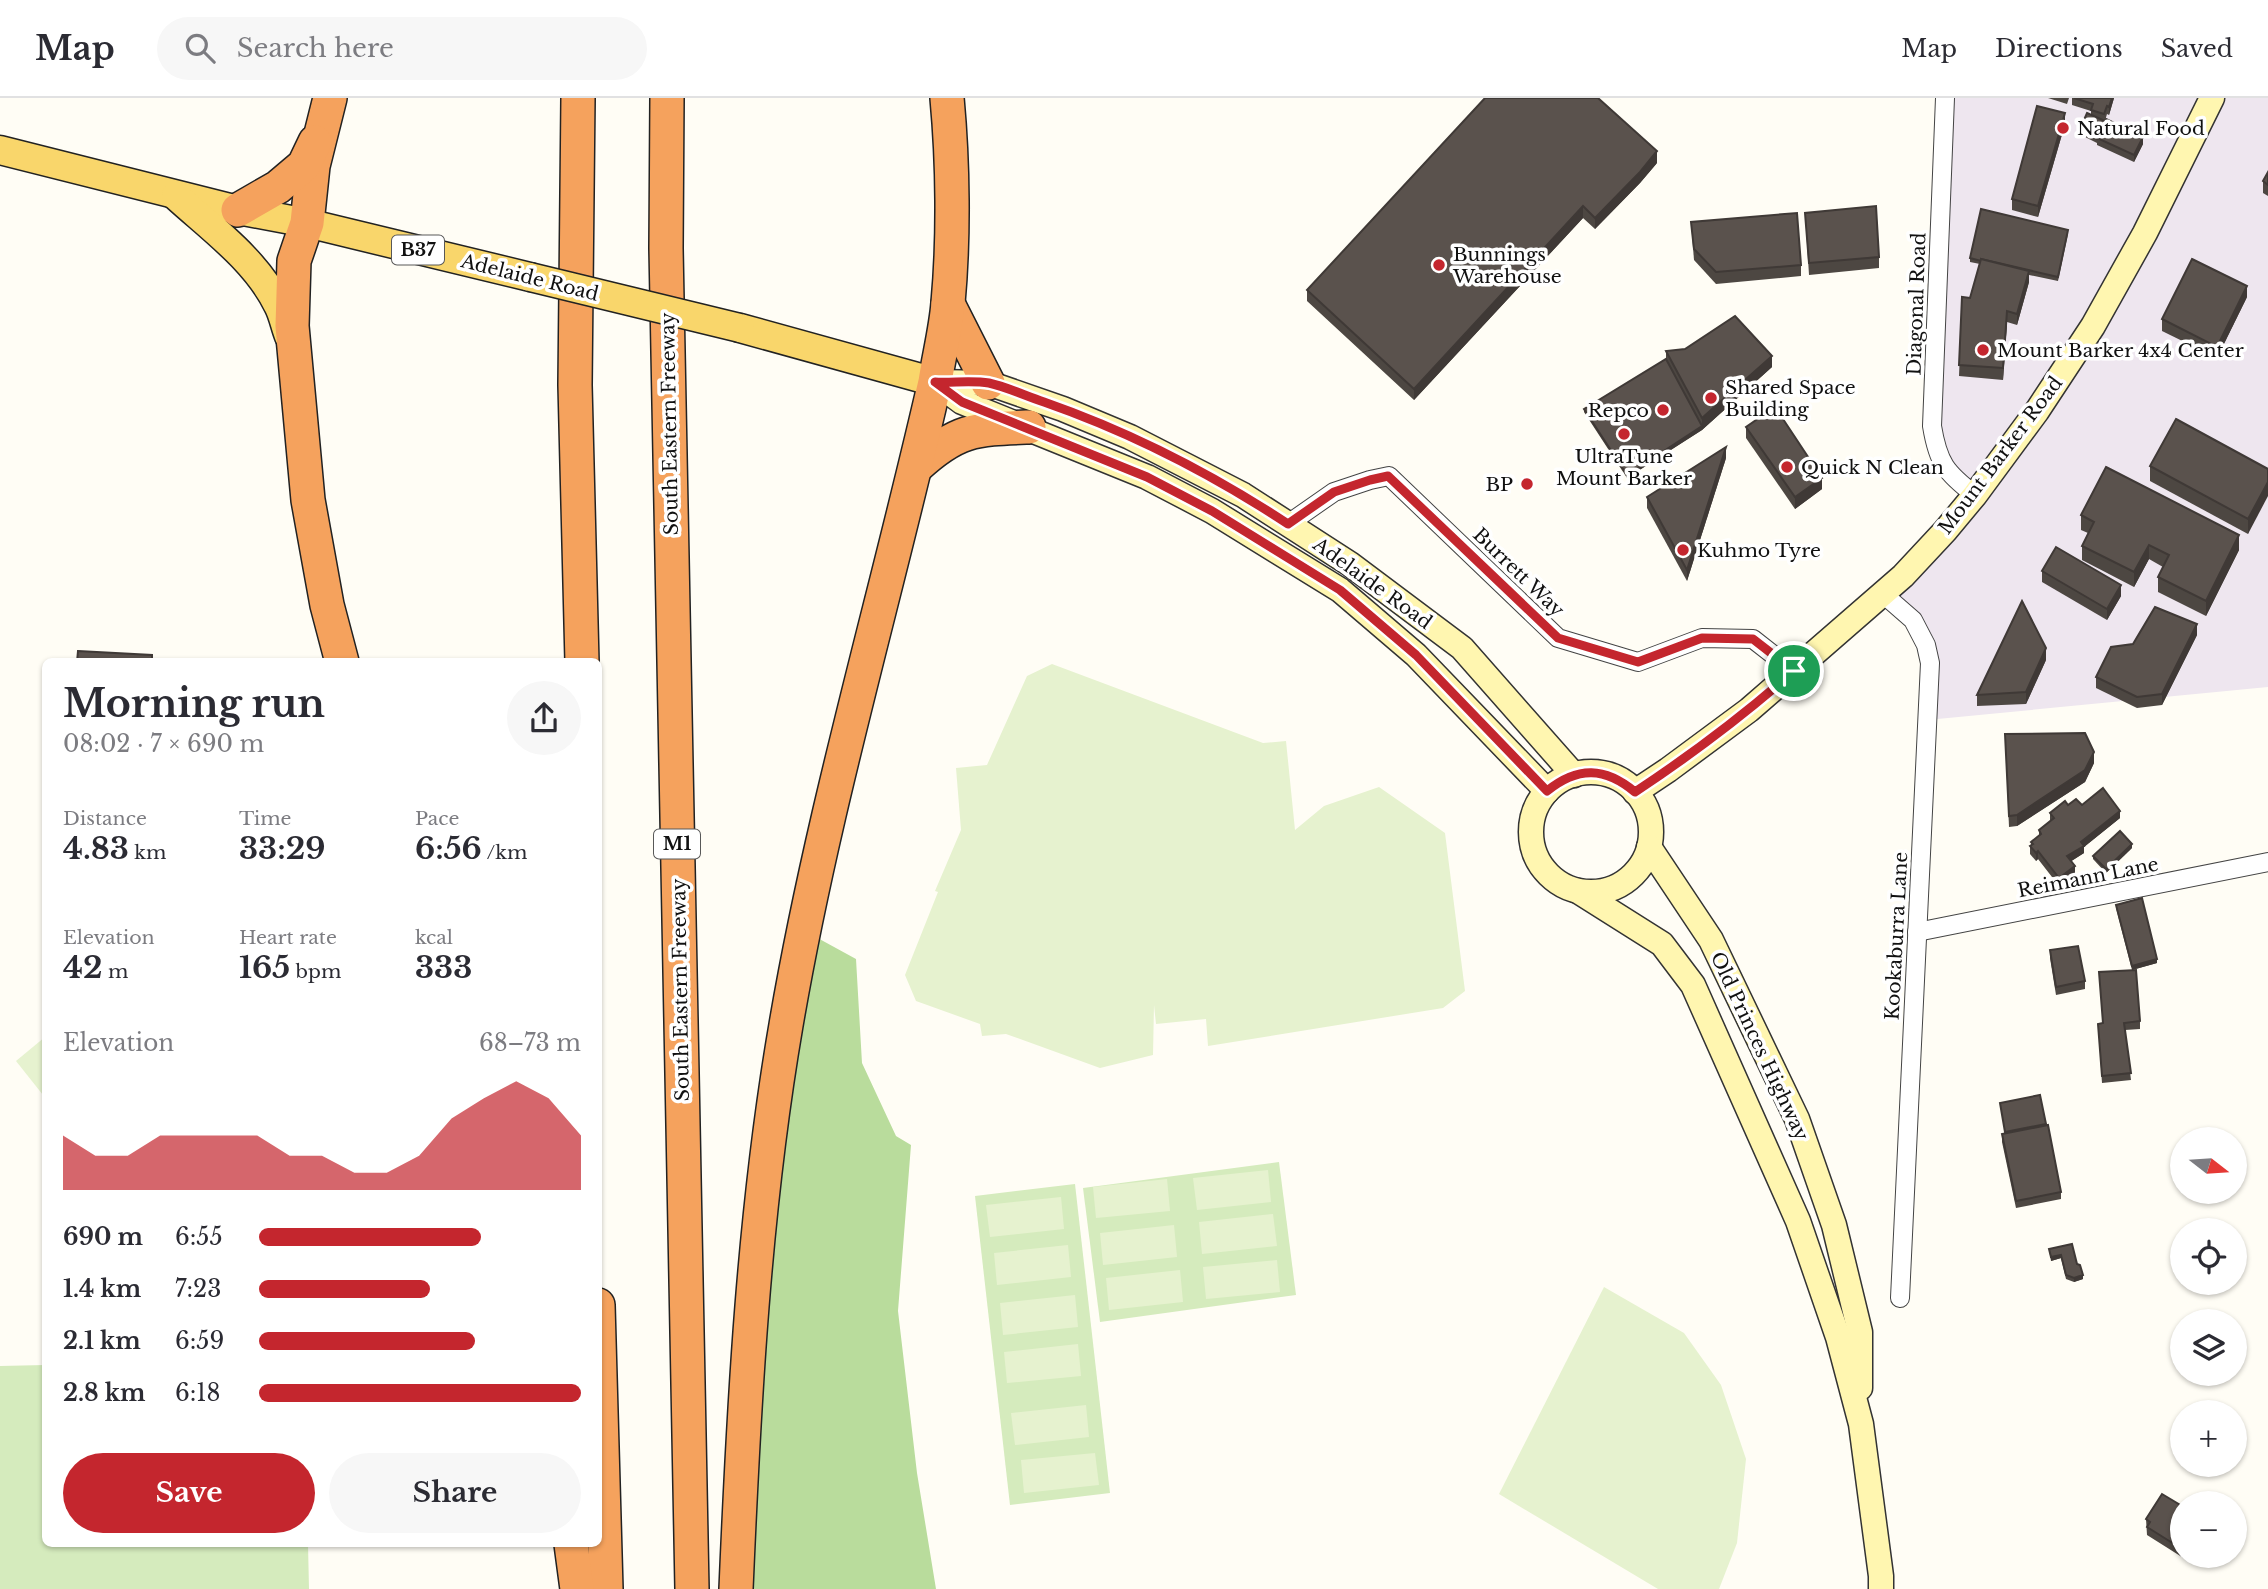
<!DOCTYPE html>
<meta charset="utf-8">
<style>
:root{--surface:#fff;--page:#f7f7f7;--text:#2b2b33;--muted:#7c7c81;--line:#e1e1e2;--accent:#c4262e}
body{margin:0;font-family:"Libre Baskerville",serif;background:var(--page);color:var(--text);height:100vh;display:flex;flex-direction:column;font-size:26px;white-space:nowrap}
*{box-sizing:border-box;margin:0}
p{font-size:23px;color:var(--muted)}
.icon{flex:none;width:38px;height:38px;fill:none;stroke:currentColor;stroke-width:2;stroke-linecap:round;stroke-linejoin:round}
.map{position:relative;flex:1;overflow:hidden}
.side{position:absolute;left:42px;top:560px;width:560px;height:889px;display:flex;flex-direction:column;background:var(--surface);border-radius:10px;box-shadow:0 2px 5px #0004}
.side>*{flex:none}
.needle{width:46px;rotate:107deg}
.tools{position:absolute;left:2170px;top:1029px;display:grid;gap:14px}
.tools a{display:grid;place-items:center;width:77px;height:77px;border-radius:50%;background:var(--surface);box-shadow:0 2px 5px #0004;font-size:35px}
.pin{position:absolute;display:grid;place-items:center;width:60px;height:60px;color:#fff;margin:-30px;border:4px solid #fff;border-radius:50%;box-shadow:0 2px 7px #0007}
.round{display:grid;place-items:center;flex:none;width:74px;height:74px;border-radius:37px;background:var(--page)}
.head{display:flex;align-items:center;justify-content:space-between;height:119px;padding:0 21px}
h1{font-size:38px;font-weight:700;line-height:52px}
.stats{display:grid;grid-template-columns:repeat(3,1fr);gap:10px;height:119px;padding:7px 21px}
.stats div{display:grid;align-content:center}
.stats b{font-size:30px;font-weight:700}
.stats small{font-size:19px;font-weight:400}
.stats p{font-size:19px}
.chart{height:196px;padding:14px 21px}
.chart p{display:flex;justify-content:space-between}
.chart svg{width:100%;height:126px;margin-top:7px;fill:var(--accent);opacity:.7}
.cta{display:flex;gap:14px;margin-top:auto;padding:14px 21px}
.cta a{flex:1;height:80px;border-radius:42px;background:var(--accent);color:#fff;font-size:28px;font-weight:700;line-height:80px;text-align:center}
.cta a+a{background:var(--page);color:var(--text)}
ul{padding:0 21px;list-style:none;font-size:23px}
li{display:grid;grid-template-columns:112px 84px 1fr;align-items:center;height:52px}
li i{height:18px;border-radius:9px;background:var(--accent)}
header{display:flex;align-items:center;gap:42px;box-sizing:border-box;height:98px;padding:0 35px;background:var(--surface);border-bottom:2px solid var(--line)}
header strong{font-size:33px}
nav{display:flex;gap:38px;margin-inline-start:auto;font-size:24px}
.search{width:490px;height:63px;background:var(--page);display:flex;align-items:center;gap:18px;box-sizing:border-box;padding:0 24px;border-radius:38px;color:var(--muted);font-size:26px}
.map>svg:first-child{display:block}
.industrial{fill:#eee6ef}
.green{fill:#d5ebbd}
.forest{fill:#b9dc9c}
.pitch{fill:#e6f2cf}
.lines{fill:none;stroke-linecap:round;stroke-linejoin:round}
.street-casing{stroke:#444;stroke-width:20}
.secondary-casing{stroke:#333;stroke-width:27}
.primary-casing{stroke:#222;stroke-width:31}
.highway-casing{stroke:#222;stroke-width:36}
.street{stroke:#fff;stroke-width:18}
.secondary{stroke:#fff6b0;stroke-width:24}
.primary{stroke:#f9d66b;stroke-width:28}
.highway{stroke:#f5a25d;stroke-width:33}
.primary-bridge-casing{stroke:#222;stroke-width:31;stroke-linecap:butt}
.primary-bridge{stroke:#f9d66b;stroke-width:28}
.wall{fill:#4d4742}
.shaded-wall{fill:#3f3936}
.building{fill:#5a524d;stroke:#3f3936;stroke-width:2}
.route-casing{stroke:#fff;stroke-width:14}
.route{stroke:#c4262e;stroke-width:9}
.poi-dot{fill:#c4262e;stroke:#fff;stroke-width:2.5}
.labels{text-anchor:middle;stroke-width:7;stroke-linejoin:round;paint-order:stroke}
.shield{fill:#fff;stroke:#585858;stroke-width:2}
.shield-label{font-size:18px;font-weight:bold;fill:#111}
.poi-label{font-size:19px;fill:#111;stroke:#fff;text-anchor:start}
.street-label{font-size:19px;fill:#111;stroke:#fff}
</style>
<header>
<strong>Map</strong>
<div class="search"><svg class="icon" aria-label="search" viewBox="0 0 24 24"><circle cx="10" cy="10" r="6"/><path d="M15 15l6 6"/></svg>Search here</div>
<nav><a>Map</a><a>Directions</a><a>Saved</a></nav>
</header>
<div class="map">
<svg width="2268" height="1491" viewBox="0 0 2268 1491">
<rect width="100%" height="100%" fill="#fffdf5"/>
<!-- industrial -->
<polygon class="industrial" points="1945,0 2268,0 2268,589 1927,622 1926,547 1882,495 1975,397 1936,353"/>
<!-- green -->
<g class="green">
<polygon points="1279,1064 1296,1197 1100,1224 1083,1090"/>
<polygon points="1075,1086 1110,1395 1010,1407 975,1098"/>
<polygon points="45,1267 46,1446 308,1446 309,1491 0,1491 0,1268"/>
</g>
<!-- forest -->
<polygon class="forest" points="803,832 856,861 862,965 896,1038 911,1047 898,1213 917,1375 936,1491 736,1491"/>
<!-- pitch -->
<g class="pitch">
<polygon points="1052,566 1263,645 1286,643 1295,732 1324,708 1379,689 1445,735 1465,893 1443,910 1208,948 1206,921 1156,926 1154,907 1153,957 1100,970 1006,936 982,938 980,926 916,903 905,877 938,794 935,793 961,732 956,670 987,667 1027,578"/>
<polygon points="45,939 46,995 43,997 16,963"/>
<polygon points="1268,1072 1271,1104 1197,1112 1193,1080"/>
<polygon points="1167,1081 1170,1113 1096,1120 1093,1089"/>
<polygon points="1061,1099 1064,1131 990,1139 986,1107"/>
<polygon points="1273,1116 1277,1148 1202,1156 1199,1124"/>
<polygon points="1174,1127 1177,1159 1103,1167 1100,1135"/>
<polygon points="1068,1147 1071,1179 997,1187 994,1155"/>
<polygon points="1277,1162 1280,1194 1206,1201 1203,1169"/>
<polygon points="1180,1172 1183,1204 1109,1212 1106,1180"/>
<polygon points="1604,1189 1684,1235 1721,1287 1746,1361 1737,1445 1719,1491 1658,1491 1499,1396"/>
<polygon points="1075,1197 1078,1229 1003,1237 1000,1205"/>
<polygon points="1078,1246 1081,1278 1007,1285 1004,1254"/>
<polygon points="1086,1307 1089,1339 1015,1347 1011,1315"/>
<polygon points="1095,1355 1099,1387 1024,1395 1021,1362"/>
</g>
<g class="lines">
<defs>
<g id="street">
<path d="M1945 0 1932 328C1938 365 1946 375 1975 397"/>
<polyline points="1288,426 1334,394 1370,382 1389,378 1558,540 1638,564 1702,540 1753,541 1794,573"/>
<polyline points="1882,495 1913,522 1926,547 1930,565 1900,1200"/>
<polyline points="1917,834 2268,764"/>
</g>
<g id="secondary">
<polyline points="935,284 988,285 1063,311 1130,339 1243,397 1350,466 1462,550 1574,677"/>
<polyline points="935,284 962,304 1147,379 1212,413 1340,492 1416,557 1547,693"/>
<circle cx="1591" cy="734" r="60"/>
<polyline points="1635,694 1668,672 1749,612 1903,478 1945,433 1975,397 2037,313 2093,228 2145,135 2212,0"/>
<polyline points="1649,749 1711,842 1797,1021 1834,1127 1860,1234 1860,1290"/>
<polyline points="1578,793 1662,846 1693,887 1798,1123 1838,1239 1861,1326 1881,1478 1881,1491"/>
</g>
<g id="primary">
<polyline points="0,52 238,112 307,125 530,179"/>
<path d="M176 98C211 130 256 162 278 207 283 216 285 228 289 238"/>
<polyline points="740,230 935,284"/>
</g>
<g id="highway">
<polyline points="330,0 313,68 307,125 294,163 292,228 308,402 327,507 342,564"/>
<polyline points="578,0 575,287 582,564"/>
<polyline points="667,0 666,150 692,1491"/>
<polyline points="238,112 278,89 304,67 315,44"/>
<polyline points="948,206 988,285"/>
<path d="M916 369C957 331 975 331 1029 329"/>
<polyline points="598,1207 606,1491"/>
<polyline points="571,1446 577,1491"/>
<path d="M736 1491C744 1303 754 1113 786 927 823 710 886 499 935 284 939 258 946 231 948 205 954 140 953 64 947 0"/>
</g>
</defs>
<!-- street casing -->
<use href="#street" class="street-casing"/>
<!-- secondary casing -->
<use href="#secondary" class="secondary-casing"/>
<!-- primary casing -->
<use href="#primary" class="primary-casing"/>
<!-- highway casing -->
<use href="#highway" class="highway-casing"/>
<!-- street -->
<use href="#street" class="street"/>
<!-- secondary -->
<use href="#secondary" class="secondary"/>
<!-- primary -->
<use href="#primary" class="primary"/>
<!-- highway -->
<use href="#highway" class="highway"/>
<defs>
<polyline id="primary-bridge" points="530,179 740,230"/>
</defs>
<!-- primary-bridge casing -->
<use href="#primary-bridge" class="primary-bridge-casing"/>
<!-- primary-bridge -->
<use href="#primary-bridge" class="primary-bridge"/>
</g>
<!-- wall -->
<g class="wall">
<polygon points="2048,0 2069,0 2067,6"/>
<polygon points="2072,0 2114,0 2109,17 2107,16 2105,23 2143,46 2134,64 2097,47 2097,45 2079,36 2079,33 2091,17 2091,13 2072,7"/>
<polygon points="2065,26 2038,119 2012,112 2012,101"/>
<polygon points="1657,65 1640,85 1595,131 1583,120 1414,302 1307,203 1307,192"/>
<polygon points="2268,74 2268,98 2263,95 2263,83"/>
<polygon points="1805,115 1879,159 1879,170 1809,177"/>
<polygon points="1691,124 1801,167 1801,178 1716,186 1694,162"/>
<polygon points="2068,136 2058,183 2029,177 2029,184 2017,227 2007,224 2003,282 1959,278 1962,199 1970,200 1980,166 1970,164 1970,160"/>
<polygon points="2247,199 2217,260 2162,233 2162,221"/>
<polygon points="1666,253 1772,269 1702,332 1627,380 1584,314 1584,311 1666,261"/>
<polygon points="1746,329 1822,391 1795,411 1746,340"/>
<polygon points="1726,360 1687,483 1647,410 1647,399"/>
<polygon points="2150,368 2268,371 2248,436 2150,383"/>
<polygon points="2081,417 2239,452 2206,518 2158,494 2158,479 2163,469 2149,461 2134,489 2082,462 2082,448 2088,435 2081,432"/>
<polygon points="2042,473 2121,498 2107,522 2042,484"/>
<polygon points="2197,537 2162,607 2137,610 2096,590 2096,579 2133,546"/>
<polygon points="2046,562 2026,606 1977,608 1977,597"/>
<polygon points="2005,636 2094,665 2085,684 2017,728 2009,729"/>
<polygon points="2068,707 2082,707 2120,720 2084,749 2084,755 2071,763 2075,775 2059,788 2038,761 2036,763 2030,756 2030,748 2031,747 2031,744 2039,738 2039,732 2050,723 2050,715"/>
<polygon points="2132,750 2106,775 2093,761 2093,758"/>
<polygon points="2116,807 2157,865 2132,872 2116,810"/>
<polygon points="2050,852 2085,883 2085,891 2056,897 2050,860"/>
<polygon points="2099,874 2140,923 2140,931 2125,932 2131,982 2102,985 2098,926 2103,925"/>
<polygon points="2040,997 2061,1094 2061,1101 2016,1110 2002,1044 2002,1036 2005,1035 2000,1005"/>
<polygon points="2049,1151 2077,1166 2083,1181 2074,1184 2066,1181 2061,1160 2051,1163"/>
<polygon points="2182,1408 2182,1458 2198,1458 2193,1466 2147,1437 2146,1421"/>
</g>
<!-- shaded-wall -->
<g class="shaded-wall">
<polygon points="2112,0 2114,0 2109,17 2109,9"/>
<polygon points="2065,15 2065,26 2038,119 2038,108"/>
<polygon points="2143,39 2143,46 2134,64 2134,57"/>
<polygon points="1657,53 1657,65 1640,85 1595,131 1595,120"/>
<polygon points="1583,108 1583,120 1414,302 1414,291"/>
<polygon points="2029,173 2029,184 2017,227 2017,216"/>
<polygon points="2247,188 2247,199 2217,260 2217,249"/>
<polygon points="2007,213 2007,224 2003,282 2003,270"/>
<polygon points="1772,258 1772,269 1702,332 1627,380 1627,377 1702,328 1702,320"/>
<polygon points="1726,349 1726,360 1687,483 1687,472"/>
<polygon points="1822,380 1822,391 1795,411 1795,399"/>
<polygon points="2268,384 2268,398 2248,436 2248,421"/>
<polygon points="2239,437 2239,452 2206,518 2206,503"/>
<polygon points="2149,447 2149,461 2134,489 2134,474"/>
<polygon points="2121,487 2121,498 2107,522 2107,511"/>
<polygon points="2197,526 2197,537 2162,607 2162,596"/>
<polygon points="2046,550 2046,562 2026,606 2026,594"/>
<polygon points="2094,654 2094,665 2085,684 2017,728 2017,717"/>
<polygon points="2120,713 2120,720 2084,749 2084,755 2067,766 2067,758 2081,744"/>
<polygon points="2132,746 2132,750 2106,775 2106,771"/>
<polygon points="2038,753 2038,761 2036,763 2036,755"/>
<polygon points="2075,768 2075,775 2059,788 2059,780"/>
<polygon points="2157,861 2157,865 2132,872 2132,868"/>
<polygon points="2061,1157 2061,1160 2051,1163 2051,1159"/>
<polygon points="2083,1177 2083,1181 2074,1184 2074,1180"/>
<polygon points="2193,1458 2198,1458 2193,1466"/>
</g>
<!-- building -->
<g class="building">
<polygon points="1485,0 1598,0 1657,53 1640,74 1595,120 1583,108 1414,291 1307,192"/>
<polygon points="2074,0 2112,0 2109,9 2107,8 2104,16 2091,12 2093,6"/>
<polygon points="2037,8 2065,15 2038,108 2012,101"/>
<polygon points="2087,15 2105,23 2097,41 2079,33"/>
<polygon points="2106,21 2143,39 2134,57 2097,40"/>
<polygon points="2268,74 2268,87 2263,83"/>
<polygon points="1876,108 1879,159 1809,165 1805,115"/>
<polygon points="1981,111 2068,132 2058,179 1981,161 1981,163 1970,160"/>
<polygon points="1797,115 1801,167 1716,174 1694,151 1691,124"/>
<polygon points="1981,161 2029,173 2017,216 2007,213 2003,270 1959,267 1962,199 1970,200"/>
<polygon points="2192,161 2247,188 2217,249 2162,221"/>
<polygon points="1735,218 1772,258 1702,320 1666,253 1685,251"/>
<polygon points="1666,261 1702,328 1627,377 1584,311"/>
<polygon points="1775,309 1822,380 1795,399 1746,329"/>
<polygon points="2176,321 2268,371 2268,384 2248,421 2150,368"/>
<polygon points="1726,349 1687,472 1647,399"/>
<polygon points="2106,369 2239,437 2206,503 2158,479 2169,457 2149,447 2134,474 2082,448 2094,424 2081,417"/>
<polygon points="2056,449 2121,487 2107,511 2042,473"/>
<polygon points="2022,503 2046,550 2026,594 1977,597"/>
<polygon points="2155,509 2197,526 2162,596 2137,599 2096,579 2111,549 2133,546"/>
<polygon points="78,553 152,557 152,564 77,564"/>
<polygon points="2085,635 2094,654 2085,672 2017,717 2009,718 2005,636"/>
<polygon points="2103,690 2120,713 2081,744 2084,748 2067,758 2075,768 2059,780 2038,753 2036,755 2030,748 2033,746 2031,744 2041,736 2039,732 2054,720 2050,715 2065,703 2068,707 2076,701 2082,707"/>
<polygon points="2120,733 2132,746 2106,771 2093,758"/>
<polygon points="2142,800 2157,861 2132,868 2116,807"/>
<polygon points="2078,848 2085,883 2056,889 2050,852"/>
<polygon points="2136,872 2140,923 2124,925 2131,975 2102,978 2098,926 2103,925 2099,874"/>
<polygon points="2040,997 2046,1026 2005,1034 2000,1005"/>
<polygon points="2048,1027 2061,1094 2016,1103 2002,1036"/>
<polygon points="2072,1146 2077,1166 2080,1167 2083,1177 2074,1180 2066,1177 2061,1157 2051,1159 2049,1151"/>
<polygon points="2162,1396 2182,1408 2182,1451 2147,1429 2150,1424 2146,1421"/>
</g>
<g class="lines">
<defs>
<path id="route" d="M935 284C952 285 972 282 989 285 1007 289 1026 298 1044 304 1130 334 1212 376 1288 426L1334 394 1370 382 1388 378 1558 540 1638 564 1702 540 1753 541 1794 573C1744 617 1691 657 1635 694 1605 669 1578 668 1547 693L1416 557 1340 492 1212 413 1147 379 962 304Z"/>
</defs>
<!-- route casing -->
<use href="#route" class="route-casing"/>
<!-- route -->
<use href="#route" class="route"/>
</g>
<!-- markers -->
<g class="poi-dot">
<circle cx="2063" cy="30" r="7"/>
<circle cx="1439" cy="167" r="7"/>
<circle cx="1983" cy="252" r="7"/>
<circle cx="1711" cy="300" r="7"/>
<circle cx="1663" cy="312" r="7"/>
<circle cx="1624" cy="336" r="7"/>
<circle cx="1787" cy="369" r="7"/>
<circle cx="1527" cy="386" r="7"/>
<circle cx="1683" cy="452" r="7"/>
</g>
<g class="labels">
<!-- shield labels -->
<g class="shield">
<rect x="392" y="137.5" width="52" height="29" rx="5"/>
<rect x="654" y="731.5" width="46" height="29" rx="5"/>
</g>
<g class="shield-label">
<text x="418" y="158">B37</text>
<text x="677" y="752">M1</text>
</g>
<!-- poi labels -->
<g class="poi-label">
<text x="2077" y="37">Natural Food</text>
<text x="1453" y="163">Bunnings<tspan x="1453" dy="22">Warehouse</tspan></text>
<text x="1997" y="259">Mount Barker 4x4 Center</text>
<text x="1725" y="296">Shared Space<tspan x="1725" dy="22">Building</tspan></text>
<text x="1649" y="319" text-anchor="end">Repco</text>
<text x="1624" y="365" text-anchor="middle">UltraTune<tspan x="1624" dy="22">Mount Barker</tspan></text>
<text x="1801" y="376">Quick N Clean</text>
<text x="1513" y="393" text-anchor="end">BP</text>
<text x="1697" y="459">Kuhmo Tyre</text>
</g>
<!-- street labels -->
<g class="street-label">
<text transform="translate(530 179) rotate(14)" y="7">Adelaide Road</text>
<text transform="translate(1916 206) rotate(-88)" y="7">Diagonal Road</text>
<text transform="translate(669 326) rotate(-91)" y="7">South Eastern Freeway</text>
<text transform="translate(2000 357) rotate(-53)" y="7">Mount Barker Road</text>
<text transform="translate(1519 474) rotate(44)" y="7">Burrett Way</text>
<text transform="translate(1373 485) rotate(36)" y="7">Adelaide Road</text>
<text transform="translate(2088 779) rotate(-11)" y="7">Reimann Lane</text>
<text transform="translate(1896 838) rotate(-87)" y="7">Kookaburra Lane</text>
<text transform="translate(680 892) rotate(-91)" y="7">South Eastern Freeway</text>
<text transform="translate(1760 948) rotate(65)" y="7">Old Princes Highway</text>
</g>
</g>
</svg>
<div class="tools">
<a><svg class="needle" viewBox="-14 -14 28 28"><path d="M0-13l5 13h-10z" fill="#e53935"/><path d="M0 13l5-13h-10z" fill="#7c7c81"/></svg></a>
<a><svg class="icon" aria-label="locate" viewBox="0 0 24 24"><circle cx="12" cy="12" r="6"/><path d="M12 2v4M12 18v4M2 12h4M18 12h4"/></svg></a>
<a><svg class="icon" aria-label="layers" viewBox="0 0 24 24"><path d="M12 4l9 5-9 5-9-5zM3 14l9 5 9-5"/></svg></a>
<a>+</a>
<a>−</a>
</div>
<div class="pin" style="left:1794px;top:573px;background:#1e9e55"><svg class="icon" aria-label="arrive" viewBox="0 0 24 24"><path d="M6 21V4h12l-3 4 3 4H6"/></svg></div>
<section class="side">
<div class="head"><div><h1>Morning run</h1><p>08:02 · 7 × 690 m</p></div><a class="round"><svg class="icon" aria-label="share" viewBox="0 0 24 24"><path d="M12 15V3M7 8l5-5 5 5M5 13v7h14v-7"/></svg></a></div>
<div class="stats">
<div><p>Distance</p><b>4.83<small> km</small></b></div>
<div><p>Time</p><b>33:29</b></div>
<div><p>Pace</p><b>6:56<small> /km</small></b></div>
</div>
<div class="stats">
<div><p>Elevation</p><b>42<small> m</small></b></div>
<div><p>Heart rate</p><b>165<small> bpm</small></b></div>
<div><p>kcal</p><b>333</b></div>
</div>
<div class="chart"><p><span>Elevation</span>68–73 m</p>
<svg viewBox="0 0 160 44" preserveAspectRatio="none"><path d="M0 44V25L10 32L20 32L30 25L40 25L50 25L60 25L70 32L80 32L90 38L100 38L110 32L120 19L130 12L140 6L150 12L160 25V44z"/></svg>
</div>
<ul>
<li><b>690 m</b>6:55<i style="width:69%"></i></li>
<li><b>1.4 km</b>7:23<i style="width:53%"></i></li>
<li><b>2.1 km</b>6:59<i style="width:67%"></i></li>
<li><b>2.8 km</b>6:18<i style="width:100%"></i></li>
</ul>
<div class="cta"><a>Save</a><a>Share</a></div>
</section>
</div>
